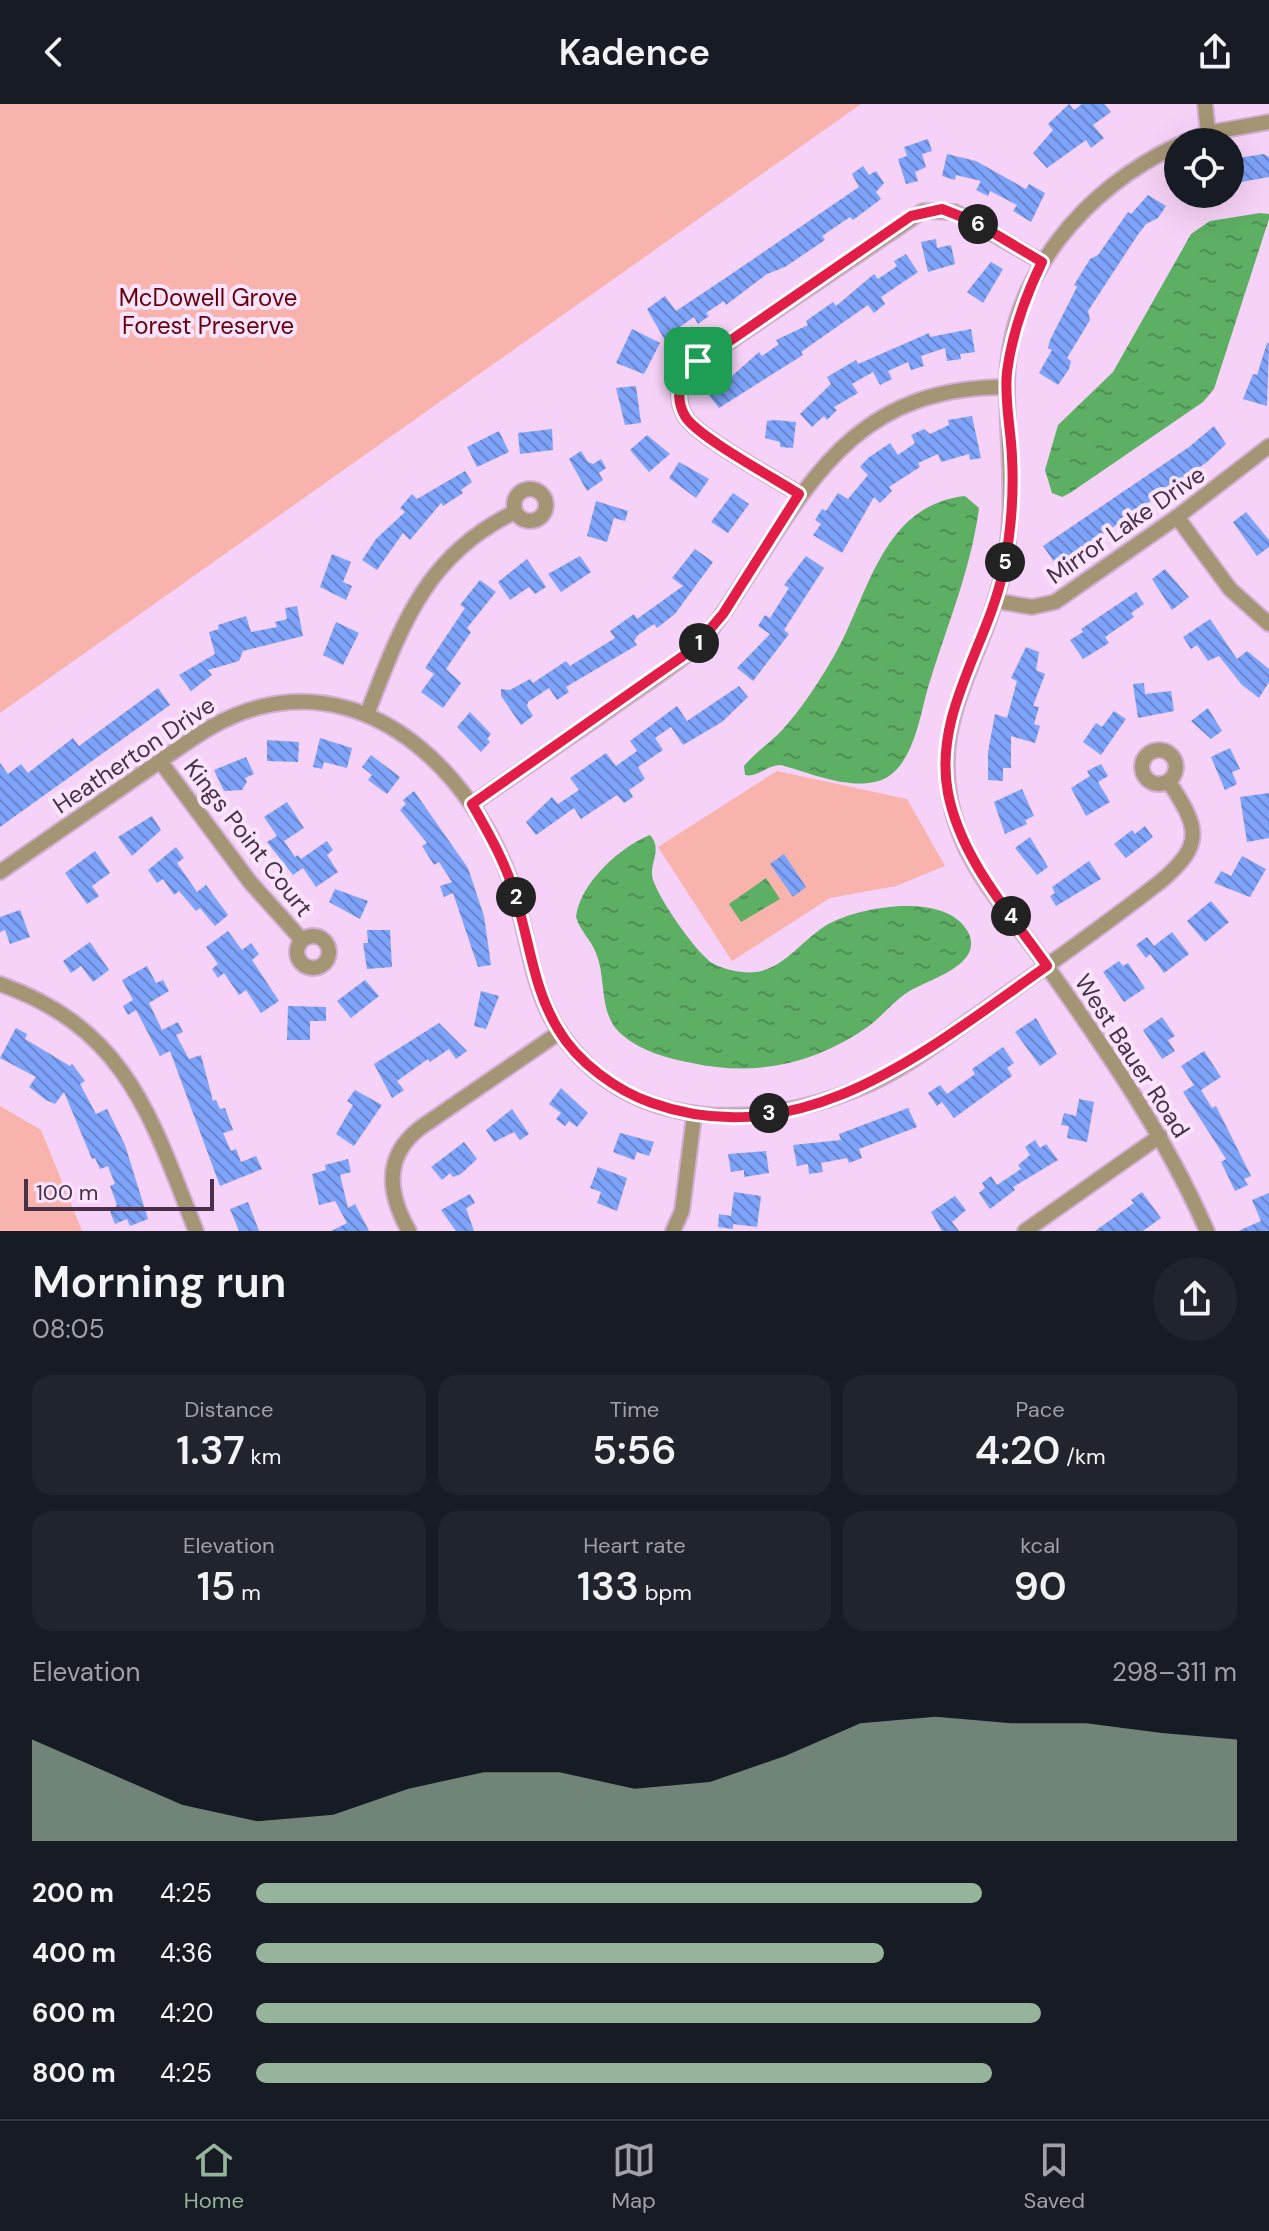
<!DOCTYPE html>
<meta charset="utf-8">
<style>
:root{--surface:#171b24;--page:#20242c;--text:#f1f3f6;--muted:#9ea1a6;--line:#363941;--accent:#96b39c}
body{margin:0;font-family:"DM Sans",sans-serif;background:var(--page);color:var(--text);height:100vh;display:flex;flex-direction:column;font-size:30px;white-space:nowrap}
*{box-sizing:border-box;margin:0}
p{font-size:26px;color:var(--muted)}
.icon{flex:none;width:44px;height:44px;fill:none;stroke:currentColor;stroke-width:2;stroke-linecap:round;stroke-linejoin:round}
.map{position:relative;height:1127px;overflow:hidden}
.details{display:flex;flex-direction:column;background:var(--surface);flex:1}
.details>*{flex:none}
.controls{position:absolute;left:1164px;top:24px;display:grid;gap:16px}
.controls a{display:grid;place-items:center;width:80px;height:80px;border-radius:50%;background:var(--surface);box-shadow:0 8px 32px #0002;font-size:40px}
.scale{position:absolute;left:24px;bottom:20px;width:190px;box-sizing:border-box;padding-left:8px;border:4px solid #493049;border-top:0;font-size:22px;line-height:28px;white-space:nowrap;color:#493049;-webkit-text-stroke:6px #fde4fe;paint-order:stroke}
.pin{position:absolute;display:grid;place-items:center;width:68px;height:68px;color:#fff;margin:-34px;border-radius:16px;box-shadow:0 4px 12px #0006}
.km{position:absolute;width:40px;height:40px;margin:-20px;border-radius:50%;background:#222;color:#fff;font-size:22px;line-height:40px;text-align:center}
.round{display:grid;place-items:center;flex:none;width:84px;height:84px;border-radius:42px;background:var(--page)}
.headline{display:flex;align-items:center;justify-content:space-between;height:136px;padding:0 32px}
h1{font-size:44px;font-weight:600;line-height:60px}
.metrics{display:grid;grid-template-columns:repeat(3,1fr);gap:12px;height:136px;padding:8px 32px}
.metrics div{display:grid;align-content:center;border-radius:20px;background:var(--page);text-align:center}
.metrics b{font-size:40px;font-weight:600}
.metrics small{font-size:22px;font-weight:400}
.metrics p{font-size:22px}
.chart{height:224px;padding:16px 32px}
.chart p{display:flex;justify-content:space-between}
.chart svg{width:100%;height:144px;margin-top:8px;fill:var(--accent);opacity:.7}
ul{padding:0 32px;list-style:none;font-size:26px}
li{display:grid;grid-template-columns:128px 96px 1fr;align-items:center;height:60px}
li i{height:20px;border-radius:10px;background:var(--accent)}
header{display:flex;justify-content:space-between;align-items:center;height:104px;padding:0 32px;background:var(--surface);font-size:36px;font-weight:600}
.tabs{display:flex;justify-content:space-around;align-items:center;height:112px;border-top:2px solid var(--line);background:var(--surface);font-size:22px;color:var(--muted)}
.tabs a{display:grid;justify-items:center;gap:4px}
.tabs .current{color:var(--accent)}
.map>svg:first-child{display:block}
.green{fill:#f7b3ac}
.water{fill:url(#water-ripples)}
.building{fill:url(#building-back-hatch)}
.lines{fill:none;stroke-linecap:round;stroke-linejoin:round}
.minor-casing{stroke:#d1aed2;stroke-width:18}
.minor{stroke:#a49574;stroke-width:14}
.route-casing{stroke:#fff;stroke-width:16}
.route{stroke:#e11d48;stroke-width:10}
.labels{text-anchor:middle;stroke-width:8;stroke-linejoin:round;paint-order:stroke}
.park-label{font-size:24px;fill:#650008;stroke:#fde4fe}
.street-label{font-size:24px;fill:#493049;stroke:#fde4fe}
</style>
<header><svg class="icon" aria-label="back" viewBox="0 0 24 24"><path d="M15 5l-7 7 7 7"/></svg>Kadence<svg class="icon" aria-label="share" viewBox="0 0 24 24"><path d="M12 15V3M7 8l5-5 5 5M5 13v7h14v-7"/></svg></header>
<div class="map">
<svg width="1269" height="1127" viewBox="0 0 1269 1127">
<defs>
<pattern id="water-ripples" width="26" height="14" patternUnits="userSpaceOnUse" patternTransform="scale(2)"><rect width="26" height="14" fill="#5daf64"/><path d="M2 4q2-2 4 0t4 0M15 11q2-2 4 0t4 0" fill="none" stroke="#4f8f54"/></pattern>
<pattern id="building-back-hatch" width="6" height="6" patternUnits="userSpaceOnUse" patternTransform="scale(2)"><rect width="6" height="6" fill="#7da3fa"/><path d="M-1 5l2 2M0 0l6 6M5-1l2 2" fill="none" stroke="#6885cc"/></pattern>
</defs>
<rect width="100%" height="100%" fill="#f7d2f8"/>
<!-- green -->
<g class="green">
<polygon points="0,0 861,0 0,609"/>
<polygon points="777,667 907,695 945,762 896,782 830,794 732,857 658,743"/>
<polygon points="0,1002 41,1026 82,1127 0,1127"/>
</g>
<!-- water -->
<g class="water">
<polygon points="1260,109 1269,110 1269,115 1214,285 1203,298 1070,389 1062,393 1052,389 1045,366 1058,321 1113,268 1191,130 1210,117"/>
<path d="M965 392 979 404C971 465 948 519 930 577 921 604 916 654 889 672 861 691 810 669 781 661 767 661 757 674 745 671L744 662C756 647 772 638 784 624 800 606 814 585 827 564 868 502 876 402 965 392Z"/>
<path d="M650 731C662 744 651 757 652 771 654 789 698 852 714 860 726 866 747 871 761 867 786 861 803 836 825 822 857 802 949 786 969 830 983 863 924 876 905 890 892 899 882 912 869 922 815 960 756 973 692 959 666 954 640 947 620 929 598 908 607 876 596 849 591 836 580 827 576 813 580 779 620 743 650 731Z"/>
<polygon points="766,774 780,795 741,818 729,800"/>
</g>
<!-- building -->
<g class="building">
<polygon points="1069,0 1074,6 1082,0 1104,0 1111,8 1093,21 1104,34 1091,44 1086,36 1047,64 1033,49 1053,26 1048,20"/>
<polygon points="928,35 932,47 922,50 926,63 915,68 918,77 906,80 898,55 907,52 904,43"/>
<polygon points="947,50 976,57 1026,85 1029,80 1045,89 1031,118 1013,107 1017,101 990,87 988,92 976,86 981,77 956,71 955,76 942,72"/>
<polygon points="1264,50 1269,53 1269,73 1230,80 1230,55"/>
<polygon points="863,62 869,71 876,67 884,79 876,88 881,95 853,116 850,113 822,132 825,136 785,163 767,170 726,201 724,197 706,209 709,212 698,220 694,213 674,227 678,232 667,240 647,205 665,192 676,207 724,175 859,83 852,70"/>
<polygon points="1148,91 1166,102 1158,114 1146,120 1137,132 1088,207 1090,216 1067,254 1071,257 1069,265 1058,281 1039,269 1052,246 1048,244 1050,236 1077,183 1074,181 1090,155 1098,151 1128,108 1131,110"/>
<polygon points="936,135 937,144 951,141 955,160 928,168 921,138"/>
<polygon points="906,150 918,168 881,193 885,200 874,209 868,201 801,248 803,251 719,304 708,290 722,280 719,276 730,268 732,272 759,248 762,252 779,240 776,236 808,221 806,217 833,198 836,202 874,170 878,175 897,162 894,157"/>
<polygon points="991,158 1003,165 983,199 967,188"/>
<polygon points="632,225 660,239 644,270 616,259"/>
<polygon points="971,225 975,248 960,250 961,255 947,257 945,244 921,252 924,262 911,266 908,258 888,267 892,275 880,281 873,268 852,280 858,289 834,303 837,306 827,316 824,312 812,323 800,310 831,280 827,273 856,256 858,260 929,229 930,233"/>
<polygon points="1267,239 1269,239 1267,302 1243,295 1253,270 1257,271"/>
<polygon points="636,282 641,319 625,321 616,284"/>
<polygon points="972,312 981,354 970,356 969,350 941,358 938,350 918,359 920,363 889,383 892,387 880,399 874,393 842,449 813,431 821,420 815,416 822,405 826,407 838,389 848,395 868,371 860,363 868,354 890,339 898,351 915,339 911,331 924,325 930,330 949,321 948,316"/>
<polygon points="775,316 796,318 793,344 780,343 780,338 765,334 767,317"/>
<polygon points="1214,322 1226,340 1207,358 1057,462 1043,442 1189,343"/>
<polygon points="552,325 553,346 520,350 518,329"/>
<polygon points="499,327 509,348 477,363 467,343"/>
<polygon points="647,331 670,350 649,368 630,346"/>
<polygon points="581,347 588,358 593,360 601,355 606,364 599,369 603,376 587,387 569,355"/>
<polygon points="679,358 709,375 696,394 669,374"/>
<polygon points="465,367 472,378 461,386 463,389 443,402 441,399 410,436 403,429 377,466 362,456 376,435 405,408 400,404 412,390 417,395"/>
<polygon points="733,389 749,400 728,429 711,418"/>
<polygon points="596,397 628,407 625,417 614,414 607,438 587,432"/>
<polygon points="1246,408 1269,436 1269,443 1257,452 1233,418"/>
<polygon points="695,445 713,458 675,510 657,524 654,520 638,531 634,537 637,541 566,583 569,588 557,596 549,584 528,598 527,602 533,612 521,621 501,592 501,585 510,586 530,575 533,579 566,557 570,562 615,534 610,527 634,510 637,515 683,482 672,474"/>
<polygon points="332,450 351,458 343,478 352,482 346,496 320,483"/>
<polygon points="580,452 591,468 561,488 548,470"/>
<polygon points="806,452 824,464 784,526 789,530 753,577 737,564 770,530 758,522 765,511 770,514 789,484 784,481"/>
<polygon points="527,455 546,483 535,490 529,483 510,496 498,478"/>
<polygon points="1165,465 1189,493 1172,506 1152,475"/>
<polygon points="480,476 496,488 467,524 471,528 446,565 461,579 443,604 421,588 434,570 425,564 465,504 460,501"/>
<polygon points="1136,488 1144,500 1131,509 1134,513 1105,533 1109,539 1083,555 1070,536 1083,528 1081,525"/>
<polygon points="297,502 303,532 243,547 239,557 208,566 212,571 191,587 179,571 215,550 209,528 219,525 218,521 246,512 251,528 277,523 275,518 287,515 285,504"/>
<polygon points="1210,515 1237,555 1247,547 1269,565 1269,578 1259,594 1242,581 1219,552 1208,557 1197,541 1191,545 1183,533"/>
<polygon points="336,518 359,529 343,561 323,551"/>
<polygon points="1026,543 1039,548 1036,566 1045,570 1033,602 1039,603 1034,620 1040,622 1035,639 1011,632 1011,664 1003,664 1003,677 988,676 988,648 995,610 1007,614 1017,577 1011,574"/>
<polygon points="1144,579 1145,590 1171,587 1174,607 1138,614 1133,580"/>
<polygon points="739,582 748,593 722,618 683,641 671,623 655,634 663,646 638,663 645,675 629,686 633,693 624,699 617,691 581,715 574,704 536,731 526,718 552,693 558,700 579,686 570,674 606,649 616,662 637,647 630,637 677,602 687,617"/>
<polygon points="158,584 170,601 0,723 0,659 8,670 21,660 28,669 73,634 79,642"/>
<polygon points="1208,604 1222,627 1211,635 1191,617"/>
<polygon points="1114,607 1126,615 1101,651 1083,638 1096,619 1102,623"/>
<polygon points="470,608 491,630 487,635 490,638 481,648 457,623"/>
<polygon points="320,634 352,644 347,664 324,658 322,665 313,663"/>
<polygon points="267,636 299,638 298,658 267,657"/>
<polygon points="1230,644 1240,665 1232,668 1237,680 1225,686 1211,653"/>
<polygon points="371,651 400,673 387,690 368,676 372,671 362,663"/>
<polygon points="246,653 254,670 245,674 247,678 242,686 224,687 214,666"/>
<polygon points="1101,660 1108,672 1098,678 1110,698 1086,712 1071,684 1090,672 1087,667"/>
<polygon points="1022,685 1034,712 1025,716 1027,720 1005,730 994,698"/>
<polygon points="414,687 468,764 484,812 491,861 478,863 453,789 444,793 440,782 452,778 439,758 434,761 422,742 427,739 400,706 406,700 403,696"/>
<polygon points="1269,689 1269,734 1247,738 1240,693"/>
<polygon points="287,698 304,724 284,737 295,753 298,751 301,755 327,737 333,746 327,751 338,768 316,783 303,764 293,771 267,738 277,732 264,713"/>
<polygon points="152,712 161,726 132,752 118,733"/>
<polygon points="1145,722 1153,733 1126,754 1114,740 1132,726 1135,730"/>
<polygon points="1030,733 1048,763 1037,771 1015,744"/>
<polygon points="176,743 184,754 177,759 197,788 206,781 228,811 215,822 200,804 196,807 179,787 174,791 163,775 157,779 148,766"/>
<polygon points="95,747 110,769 92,782 99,792 87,800 65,769"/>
<polygon points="784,750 806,783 793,793 770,760"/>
<polygon points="1242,752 1266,765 1250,793 1214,779 1221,767 1231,772"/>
<polygon points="1089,757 1101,775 1056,802 1050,792 1055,789 1052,783"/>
<polygon points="335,785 368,797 360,815 329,798"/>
<polygon points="1211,797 1229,818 1205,838 1187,817"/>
<polygon points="20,806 30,833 10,840 5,826 0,828 0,813"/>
<polygon points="367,826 390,826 392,863 367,865 363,839 368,839"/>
<polygon points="228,827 242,846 251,839 259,850 252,856 279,897 261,909 246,886 239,891 224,869 218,874 212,865 218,860 206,843"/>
<polygon points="1172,828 1189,850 1164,869 1150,850 1146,854 1136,841 1147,833 1154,842"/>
<polygon points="90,838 109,866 93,878 81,862 71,869 63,857"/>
<polygon points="1119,857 1123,862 1128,859 1145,884 1124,898 1103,868"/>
<polygon points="147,862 156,879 163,876 169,887 149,899 162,926 178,918 183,928 176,931 189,955 201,951 213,997 216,996 220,1005 225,1004 233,1026 223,1029 231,1047 236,1045 241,1058 256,1052 262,1065 220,1082 170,947 160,952 136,906 128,911 123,902 133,896 122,876"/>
<polygon points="365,876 379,892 351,914 337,897"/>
<polygon points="481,887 499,892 486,925 474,922"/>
<polygon points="288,902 326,903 326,917 310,917 310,936 287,936"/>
<polygon points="1162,913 1175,932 1168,936 1175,947 1162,955 1143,926"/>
<polygon points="1036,914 1057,950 1040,962 1015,928"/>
<polygon points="439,919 467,947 456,955 449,945 430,958 428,955 397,977 404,986 392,994 374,960"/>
<polygon points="16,924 27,930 25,935 70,962 72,960 85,977 80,980 96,1010 107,1005 125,1041 148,1115 130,1122 127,1115 115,1120 110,1108 117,1101 110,1082 115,1080 108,1062 100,1065 95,1054 92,1055 64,988 55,1000 46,996 29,983 36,973 0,954"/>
<polygon points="1003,943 1014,959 1007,964 1012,972 954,1014 942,998 937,1002 928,989 940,981 947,990 975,970 972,965"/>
<polygon points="1204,947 1221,973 1201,986 1212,1004 1216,1002 1251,1072 1244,1075 1248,1081 1235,1087 1221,1058 1226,1055 1183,988 1194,981 1181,962"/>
<polygon points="561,984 588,1009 577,1023 569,1017 565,1022 556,1015 561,1009 549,1000"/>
<polygon points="355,986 382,1001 354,1042 336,1030 353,1001 347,997"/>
<polygon points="1079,995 1094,998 1087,1038 1067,1034 1069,1022 1061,1021 1064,1009 1076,1012"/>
<polygon points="908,1004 917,1023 859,1045 862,1054 849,1059 847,1054 821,1059 823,1068 809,1070 808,1060 797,1062 793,1041 841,1036 839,1030"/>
<polygon points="512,1005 529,1030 520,1036 514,1028 494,1038 486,1026"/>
<polygon points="620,1029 654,1038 649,1052 637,1048 634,1056 613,1048"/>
<polygon points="1035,1036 1040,1044 1046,1040 1058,1056 1013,1083 1015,1086 990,1105 979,1089 985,1084 982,1079 991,1072 997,1081 1021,1065 1018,1061 1030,1051 1025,1043"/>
<polygon points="464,1038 477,1055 461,1070 453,1073 450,1069 442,1076 431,1063"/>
<polygon points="766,1047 769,1069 744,1073 744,1066 731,1068 728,1050"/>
<polygon points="348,1055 351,1068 340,1071 348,1104 355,1100 369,1127 331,1127 347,1119 335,1097 319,1101 312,1070 326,1066 325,1061"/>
<polygon points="598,1063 627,1074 617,1107 597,1099 601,1088 590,1084"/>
<polygon points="734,1088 761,1092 757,1123 733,1120 733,1125 718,1123 719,1110 731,1112"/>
<polygon points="1142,1088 1161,1114 1143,1127 1095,1127 1134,1099 1131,1096"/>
<polygon points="1269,1089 1269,1127 1238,1127 1261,1117 1252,1096"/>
<polygon points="470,1090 475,1099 466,1104 474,1127 456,1127 441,1106"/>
<polygon points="955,1092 966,1106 952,1118 959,1127 942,1127 931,1108"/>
<polygon points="248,1098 259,1127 239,1127 230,1105"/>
</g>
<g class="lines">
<defs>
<g id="minor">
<polyline points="1205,0 1208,29"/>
<polyline points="1184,38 1208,29 1269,18"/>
<path d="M1178 41C1085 84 1007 174 1007 282 1007 345 1017 405 1003 468 982 563 922 622 958 725 975 774 1017 819 1046 861 1106 946 1165 1031 1207 1127"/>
<circle cx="530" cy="401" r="16"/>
<path d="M799 390C776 375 696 332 685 312 676 296 678 280 689 265L923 107 955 108 1042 158"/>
<polyline points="1177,413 1230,485 1269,520"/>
<polyline points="996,497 1032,503 1055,498 1177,413 1269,342"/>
<path d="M367 610C401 523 425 451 515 408"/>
<circle cx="1159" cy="663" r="17"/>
<polyline points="160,657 250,778 302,836"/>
<path d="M472 700C519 668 566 635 613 603 639 584 668 567 692 546 716 524 732 495 750 468 818 362 866 283 1007 283"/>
<path d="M0 768C48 735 95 702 143 669 180 644 215 614 260 603 379 573 477 677 512 781 529 831 530 885 561 930 631 1030 761 1026 862 983 906 965 944 934 983 907 1043 865 1102 823 1160 778 1205 740 1199 724 1169 678"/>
<circle cx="313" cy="848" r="16"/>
<path d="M0 880C127 925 151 1013 196 1127"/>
<path d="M409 1127C388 1090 383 1053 420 1024L560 928"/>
<polyline points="673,1127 682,1107 694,1012"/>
<polyline points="1025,1127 1160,1032"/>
</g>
</defs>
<!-- minor casing -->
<use href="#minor" class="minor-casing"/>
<!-- minor -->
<use href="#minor" class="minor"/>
</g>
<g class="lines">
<defs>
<path id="route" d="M942 105 975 118 1042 158C1025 193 1012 229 1007 268 1004 296 1011 325 1012 353 1014 391 1011 430 1003 468 987 542 933 610 948 689 961 755 1009 808 1047 862 931 943 804 1053 652 999 617 987 577 958 558 925 535 887 531 847 519 805 510 767 491 733 472 700L693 545 723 510 799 390C776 375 696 332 685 312 676 296 678 280 689 265L911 112Z"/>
</defs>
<!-- route casing -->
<use href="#route" class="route-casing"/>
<!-- route -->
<use href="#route" class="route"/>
</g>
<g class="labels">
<!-- park labels -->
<g class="park-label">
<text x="208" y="202">McDowell Grove<tspan x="208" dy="28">Forest Preserve</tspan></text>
</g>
<!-- street labels -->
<g class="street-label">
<text transform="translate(1126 421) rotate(-35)" y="8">Mirror Lake Drive</text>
<text transform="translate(134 651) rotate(-34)" y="8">Heatherton Drive</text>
<text transform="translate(248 734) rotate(52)" y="8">Kings Point Court</text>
<text transform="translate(1132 952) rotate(57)" y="8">West Bauer Road</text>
</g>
</g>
</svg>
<div class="controls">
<a><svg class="icon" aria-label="locate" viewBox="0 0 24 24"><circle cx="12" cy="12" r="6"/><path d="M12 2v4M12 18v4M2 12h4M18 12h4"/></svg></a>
</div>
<div class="scale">100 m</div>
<div class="pin" style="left:698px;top:257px;background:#1e9e55"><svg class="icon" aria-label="arrive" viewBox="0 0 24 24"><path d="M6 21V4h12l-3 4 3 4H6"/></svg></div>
<b class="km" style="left:699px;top:539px">1</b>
<b class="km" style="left:516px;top:793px">2</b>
<b class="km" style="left:769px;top:1009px">3</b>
<b class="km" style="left:1011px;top:812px">4</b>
<b class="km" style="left:1005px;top:458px">5</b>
<b class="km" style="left:978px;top:120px">6</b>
</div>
<section class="details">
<div class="headline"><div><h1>Morning run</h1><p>08:05</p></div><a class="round"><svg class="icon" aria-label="share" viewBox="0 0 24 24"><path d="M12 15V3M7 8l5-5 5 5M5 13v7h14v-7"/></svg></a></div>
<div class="metrics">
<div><p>Distance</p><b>1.37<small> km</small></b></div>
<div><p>Time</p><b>5:56</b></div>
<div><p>Pace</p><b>4:20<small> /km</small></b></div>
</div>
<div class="metrics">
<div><p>Elevation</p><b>15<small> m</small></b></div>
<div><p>Heart rate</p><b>133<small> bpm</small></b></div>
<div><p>kcal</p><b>90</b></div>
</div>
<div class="chart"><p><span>Elevation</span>298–311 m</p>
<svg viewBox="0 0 160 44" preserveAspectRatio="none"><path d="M0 44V13L10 23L20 33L30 38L40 36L50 28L60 23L70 23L80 28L90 26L100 18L110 8L120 6L130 8L140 8L150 11L160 13V44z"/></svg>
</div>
<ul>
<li><b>200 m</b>4:25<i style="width:74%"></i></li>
<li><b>400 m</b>4:36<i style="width:64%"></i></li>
<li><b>600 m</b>4:20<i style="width:80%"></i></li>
<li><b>800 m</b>4:25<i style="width:75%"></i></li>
</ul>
</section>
<nav class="tabs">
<a class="current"><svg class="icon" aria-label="home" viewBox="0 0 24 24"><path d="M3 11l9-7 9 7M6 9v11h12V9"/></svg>Home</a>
<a><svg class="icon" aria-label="map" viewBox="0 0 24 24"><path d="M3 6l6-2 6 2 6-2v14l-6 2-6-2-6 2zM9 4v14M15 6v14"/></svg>Map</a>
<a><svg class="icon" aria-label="saved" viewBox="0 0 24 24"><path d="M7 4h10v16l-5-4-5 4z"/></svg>Saved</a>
</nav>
